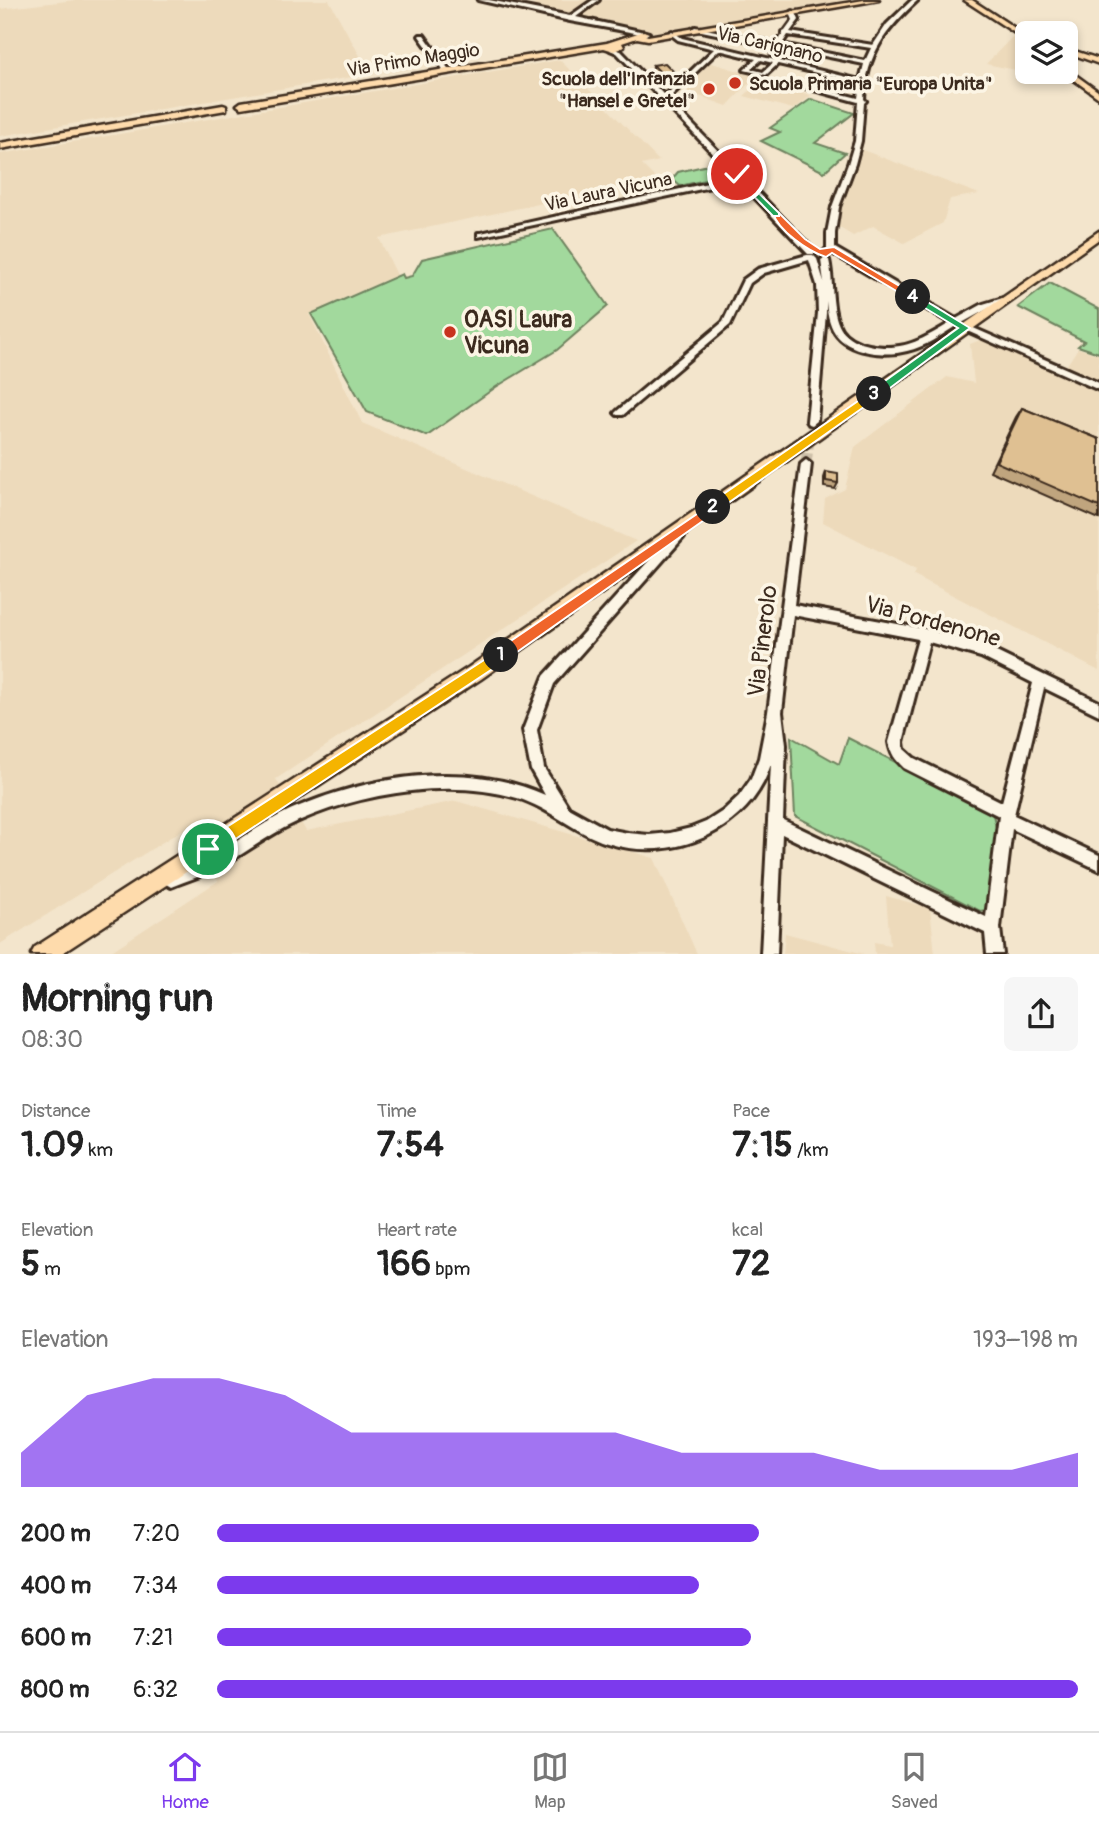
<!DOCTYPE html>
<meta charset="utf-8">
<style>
:root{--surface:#fff;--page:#f6f6f6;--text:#222;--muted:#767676;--line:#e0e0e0;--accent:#7c3aed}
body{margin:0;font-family:Pangolin,sans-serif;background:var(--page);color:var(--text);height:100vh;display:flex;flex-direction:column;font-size:26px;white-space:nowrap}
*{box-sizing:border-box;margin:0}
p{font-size:23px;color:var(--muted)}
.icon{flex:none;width:38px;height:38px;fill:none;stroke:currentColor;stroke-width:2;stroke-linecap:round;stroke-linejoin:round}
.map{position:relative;height:954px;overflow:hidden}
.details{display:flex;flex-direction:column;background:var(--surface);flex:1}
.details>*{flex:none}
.controls{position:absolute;left:1015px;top:21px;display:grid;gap:14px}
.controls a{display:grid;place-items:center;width:63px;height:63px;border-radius:10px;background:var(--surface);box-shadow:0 4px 10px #0003;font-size:35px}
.pin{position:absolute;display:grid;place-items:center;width:60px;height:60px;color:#fff;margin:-30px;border:4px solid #fff;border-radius:50%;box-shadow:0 2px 7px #0007}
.km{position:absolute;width:35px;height:35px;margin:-18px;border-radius:50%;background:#222;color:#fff;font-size:19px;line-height:35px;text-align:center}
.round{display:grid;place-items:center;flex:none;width:74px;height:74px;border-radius:10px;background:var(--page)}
.summary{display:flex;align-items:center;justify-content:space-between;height:119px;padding:0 21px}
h1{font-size:38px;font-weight:700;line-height:52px}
.stats{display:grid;grid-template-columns:repeat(3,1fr);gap:10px;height:119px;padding:7px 21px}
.stats div{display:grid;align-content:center}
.stats b{font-size:35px;font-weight:700}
.stats small{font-size:19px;font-weight:400}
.stats p{font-size:19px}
.chart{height:196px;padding:14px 21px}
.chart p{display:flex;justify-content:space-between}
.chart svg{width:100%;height:126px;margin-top:7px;fill:var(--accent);opacity:.7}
ul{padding:0 21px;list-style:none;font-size:23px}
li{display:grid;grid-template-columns:112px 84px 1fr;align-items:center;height:52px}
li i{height:18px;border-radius:9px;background:var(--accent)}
.dock{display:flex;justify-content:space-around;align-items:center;height:98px;border-top:2px solid var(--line);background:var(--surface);font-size:19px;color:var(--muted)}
.dock a{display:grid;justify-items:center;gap:4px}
.dock .selected{color:var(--accent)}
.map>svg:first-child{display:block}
.built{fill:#eddabb}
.green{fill:#a2d99d;stroke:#6e825e;stroke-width:2}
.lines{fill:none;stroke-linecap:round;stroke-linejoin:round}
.minor-tunnel-far1{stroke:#cec0a9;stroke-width:9;stroke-dasharray:9 4.5;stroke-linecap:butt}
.minor-tunnel{stroke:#cec0a9;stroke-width:11;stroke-dasharray:11 5;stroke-linecap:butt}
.minor-casing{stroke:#3b2a1e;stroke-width:6}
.major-casing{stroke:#3b2a1e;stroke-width:5}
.minor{fill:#fcf5e5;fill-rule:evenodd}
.major{fill:#fedbac;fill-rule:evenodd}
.wall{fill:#c0a57e;stroke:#3b2a1e;stroke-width:2}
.shaded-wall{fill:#9c8666;stroke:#3b2a1e;stroke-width:2}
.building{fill:#dfc092;stroke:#3b2a1e;stroke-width:2}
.split-1{fill:#f5b400;stroke:#fff;stroke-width:2}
.split-2{fill:#f0652b;stroke:#fff;stroke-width:2}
.split-3{fill:#f5b400;stroke:#fff;stroke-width:2}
.split-4{fill:#22a559;stroke:#fff;stroke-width:2}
.split-5{fill:#f0652b;stroke:#fff;stroke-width:2}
.split-6{fill:#22a559;stroke:#fff;stroke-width:2}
.poi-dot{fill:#c8321e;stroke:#fcf5e5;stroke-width:2.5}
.labels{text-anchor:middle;stroke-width:7;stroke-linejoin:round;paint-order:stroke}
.far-street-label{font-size:19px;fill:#3b2a1e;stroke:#fcf5e5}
.far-poi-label{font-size:19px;font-weight:bold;fill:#3b2a1e;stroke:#fcf5e5;text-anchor:end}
.poi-label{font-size:23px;font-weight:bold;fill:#3b2a1e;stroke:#fcf5e5;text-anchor:start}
.street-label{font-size:23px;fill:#3b2a1e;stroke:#fcf5e5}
</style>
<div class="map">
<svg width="1099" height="954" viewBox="0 0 1099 954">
<rect width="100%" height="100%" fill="#f3e5cc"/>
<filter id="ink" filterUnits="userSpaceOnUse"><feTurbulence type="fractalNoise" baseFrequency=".0143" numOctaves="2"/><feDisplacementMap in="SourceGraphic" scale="14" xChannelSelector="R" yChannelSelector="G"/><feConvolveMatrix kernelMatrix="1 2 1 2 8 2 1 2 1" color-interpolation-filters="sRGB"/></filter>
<g filter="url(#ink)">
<!-- built -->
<g class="built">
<polygon points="75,0 329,0 370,74 0,136 0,9"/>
<polygon points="543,0 876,0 672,33 633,31 525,10"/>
<polygon points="1016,33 1027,40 1027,72 1065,72 1077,82 986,64"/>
<polygon points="560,60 659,161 642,165 656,179 379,238 397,275 309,314 362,423 636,541 276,779 306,831 456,801 654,858 697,954 107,954 218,881 198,820 0,944 0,154"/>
<polygon points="708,62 756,76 727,106 677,88"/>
<polygon points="763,78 788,86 811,96 793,109 744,96"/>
<polygon points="860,149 979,194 950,199 943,223 904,243 873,226 853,236 833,224"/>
<polygon points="983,339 1065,368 1078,348 1099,355 1099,671 914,575 916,570 823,522 825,499 845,489 855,447 947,377 974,383 970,344"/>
<polygon points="886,896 930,908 935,954 875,954 874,942 890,945"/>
<polygon points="785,933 864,954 783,954"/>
</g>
<!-- green -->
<g class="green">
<polygon points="811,99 854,113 815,143 845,153 824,172 761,141 780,132 770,128"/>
<polygon points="708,165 720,165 728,170 722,176 680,186 672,179 678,172"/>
<polygon points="553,229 608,306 557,350 496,387 427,436 367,412 311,314 402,274 404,278 412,276 422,259"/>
<polygon points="1050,283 1099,309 1099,353 1078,346 1084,341 1018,307"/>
<polygon points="791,737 839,764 848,738 992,811 1001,847 987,910 980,911 795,816"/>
</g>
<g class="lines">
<!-- minor-tunnel-far1 -->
<polyline class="minor-tunnel-far1" points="809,441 812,421"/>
<!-- minor-tunnel -->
<polyline class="minor-tunnel" points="806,464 809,440"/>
<defs>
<g id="minor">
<polygon points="478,0 489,0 570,16 593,0 599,0 576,17 649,33 646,35 570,21"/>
<path d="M912 0H918C885 31 867 53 864 99L866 101 864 103 861 141 855 164 839 207 835 233V248L956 319 983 304 1006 297 1009 298V302L989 308 962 323 1099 383V390L956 326C940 336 925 347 907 351 885 357 848 353 835 333 829 324 827 312 826 301V313L817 421 812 425 809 424 807 421 818 313 817 285 809 260 764 273 750 283 730 325 623 415H617L615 413 617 411 723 322 743 280 758 269 807 255H813L817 259 824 282 821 260 825 258 829 260C834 282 830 310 841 329 847 338 859 343 869 345 902 352 922 340 950 323L832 253 826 256 822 254 827 248V233L832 207 848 164 855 141 858 102 799 86 802 84 858 98 860 83 778 64 766 75 744 70 756 59 719 50 672 95 666 97 814 250V254H808L739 181 478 237V233H481L735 177 617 53 610 50V48L621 51 663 94 668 93 714 49 678 40 669 33 672 31 682 38 860 80 864 64 780 47 774 54 771 52 775 46 692 29 695 27 777 43 783 34V32L785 31 793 20 790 13 793 11 796 13 799 20 790 32 873 45 887 24ZM788 35 871 48 865 61 782 44ZM761 60 773 63 763 72 751 69Z"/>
<polygon points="420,35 424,35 450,71 449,72 445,72 419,36"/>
<path d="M806 460 811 464 794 605 925 629 984 646 1099 702V715L1044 688 1014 815 1099 855V870L1012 829 1000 928 1003 954H987L985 933 782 834 777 954H761L771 764C750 831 673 864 607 843 575 833 550 808 517 798 483 788 446 787 411 791 368 796 323 808 284 828 262 840 242 855 220 867 205 875 188 880 171 887L166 884 163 879 166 874C181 868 196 864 211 856 238 842 262 823 290 810 368 776 465 759 545 795L531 770 523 730 544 676 675 532 679 530 683 532 685 535 683 538 554 684 537 730 544 768 569 808 607 829 628 833 649 835 670 833 691 828 706 822 723 811 739 796 751 779 759 758 768 712 801 464ZM793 615 918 639 889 742C891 755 895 759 904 768L999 816 986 917 783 820 786 745 782 712ZM929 642 981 657 1033 683 1002 802 914 758 904 749 903 742Z"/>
</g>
<g id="major">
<polygon points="864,0 879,0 648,40 637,38 622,43 624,47 614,51 604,48 241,108 237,105 241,102 607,43 644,31 648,33 645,35 648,36"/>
<polygon points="964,0 972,0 1027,36 1027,41"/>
<polygon points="1066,48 1099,59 1099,64 1066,52"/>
<polygon points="1066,68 1099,92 1099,98 1063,72 1066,72"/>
<polygon points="223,105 226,106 226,110 0,149 0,143"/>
<polygon points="1099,231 1099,239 481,679 61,954 31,954 35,947 469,667"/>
</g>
</defs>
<!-- minor casing -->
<use href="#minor" class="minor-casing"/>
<!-- major casing -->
<use href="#major" class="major-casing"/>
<!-- minor -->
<use href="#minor" class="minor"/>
<!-- major -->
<use href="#major" class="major"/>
</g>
<!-- wall -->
<g class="wall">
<polygon points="653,65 675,73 674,84 663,87 652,76"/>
<polygon points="1022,408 1099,439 1099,519 990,471 1016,417"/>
<polygon points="826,472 838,483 835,489 824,487 824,478"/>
</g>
<!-- shaded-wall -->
<polygon class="shaded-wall" points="675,73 674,84 663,87 664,76"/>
<!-- building -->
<g class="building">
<polygon points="665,63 675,73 664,76 653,65"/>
<polygon points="1022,408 1099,439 1099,507 996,462"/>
<polygon points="826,472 838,474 838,483 826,481"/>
</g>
</g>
<!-- split-1 -->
<polygon class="split-1" points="501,649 506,651 506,660 213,854 202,854 202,843"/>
<!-- split-2 -->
<polygon class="split-2" points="713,503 719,507 717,511 506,660 496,660 496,651"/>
<!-- split-3 -->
<polygon class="split-3" points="874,390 879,394 878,397 717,511 709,511 709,504"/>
<!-- split-4 -->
<polygon class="split-4" points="910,295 916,295 970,328 878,397 871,397 871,391 958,328 910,299"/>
<!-- split-5 -->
<path class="split-5" d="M773 213H779L805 239 820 249 834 247 918 297 910 299 832 253 826 257C807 251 778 230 773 213Z"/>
<!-- split-6 -->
<polygon class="split-6" points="737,172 779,213 779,216 773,216 734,176"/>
<!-- markers -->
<g class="poi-dot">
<circle cx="735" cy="83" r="7"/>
<circle cx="709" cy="89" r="7"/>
<circle cx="450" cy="332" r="7"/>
</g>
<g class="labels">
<!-- far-street labels -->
<g class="far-street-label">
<text transform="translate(770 44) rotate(13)" y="7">Via Carignano</text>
<text transform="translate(413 59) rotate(-9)" y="7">Via Primo Maggio</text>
<text transform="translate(608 191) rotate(-12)" y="7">Via Laura Vicuna</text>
</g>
<!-- far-poi labels -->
<g class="far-poi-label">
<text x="695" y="85">Scuola dell'Infanzia<tspan x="695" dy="22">"Hansel e Gretel"</tspan></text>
<text x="749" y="90" text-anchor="start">Scuola Primaria "Europa Unita"</text>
</g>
<!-- poi labels -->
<g class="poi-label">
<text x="464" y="327">OASI Laura<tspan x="464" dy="26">Vicuna</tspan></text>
</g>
<!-- street labels -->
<g class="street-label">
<text transform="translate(933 621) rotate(15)" y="8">Via Pordenone</text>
<text transform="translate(762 641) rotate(-83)" y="8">Via Pinerolo</text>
</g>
</g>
</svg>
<div class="controls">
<a><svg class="icon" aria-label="layers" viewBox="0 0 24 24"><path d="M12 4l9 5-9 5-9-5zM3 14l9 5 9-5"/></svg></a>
</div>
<div class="pin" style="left:208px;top:849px;background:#1e9e55"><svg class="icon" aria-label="arrive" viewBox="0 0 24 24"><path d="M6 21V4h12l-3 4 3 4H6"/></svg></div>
<div class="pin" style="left:737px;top:174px;background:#d93025"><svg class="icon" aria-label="check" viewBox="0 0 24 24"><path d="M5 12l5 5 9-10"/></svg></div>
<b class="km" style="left:501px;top:655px">1</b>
<b class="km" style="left:713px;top:507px">2</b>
<b class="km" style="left:874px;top:394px">3</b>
<b class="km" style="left:913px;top:297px">4</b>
</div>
<section class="details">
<div class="summary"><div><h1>Morning run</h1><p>08:30</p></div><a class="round"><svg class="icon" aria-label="share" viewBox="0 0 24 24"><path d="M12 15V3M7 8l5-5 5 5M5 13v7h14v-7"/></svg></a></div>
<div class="stats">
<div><p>Distance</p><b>1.09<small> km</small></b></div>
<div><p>Time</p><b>7:54</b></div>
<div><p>Pace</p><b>7:15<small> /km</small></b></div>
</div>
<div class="stats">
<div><p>Elevation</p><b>5<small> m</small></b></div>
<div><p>Heart rate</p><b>166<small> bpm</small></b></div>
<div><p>kcal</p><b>72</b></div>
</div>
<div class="chart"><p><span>Elevation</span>193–198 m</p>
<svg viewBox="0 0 160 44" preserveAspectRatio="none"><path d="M0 44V32L10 12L20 6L30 6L40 12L50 25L60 25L70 25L80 25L90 25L100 32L110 32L120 32L130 38L140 38L150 38L160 32V44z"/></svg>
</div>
<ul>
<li><b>200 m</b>7:20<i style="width:63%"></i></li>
<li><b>400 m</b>7:34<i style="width:56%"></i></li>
<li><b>600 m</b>7:21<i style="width:62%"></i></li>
<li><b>800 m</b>6:32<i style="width:100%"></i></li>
</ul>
</section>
<nav class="dock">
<a class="selected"><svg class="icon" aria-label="home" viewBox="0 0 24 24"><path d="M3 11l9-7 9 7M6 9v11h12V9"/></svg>Home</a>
<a><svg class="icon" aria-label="map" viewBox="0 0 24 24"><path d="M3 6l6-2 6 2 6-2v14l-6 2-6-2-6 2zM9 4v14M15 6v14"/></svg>Map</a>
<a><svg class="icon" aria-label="saved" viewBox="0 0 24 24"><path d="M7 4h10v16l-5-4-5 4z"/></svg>Saved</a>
</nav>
